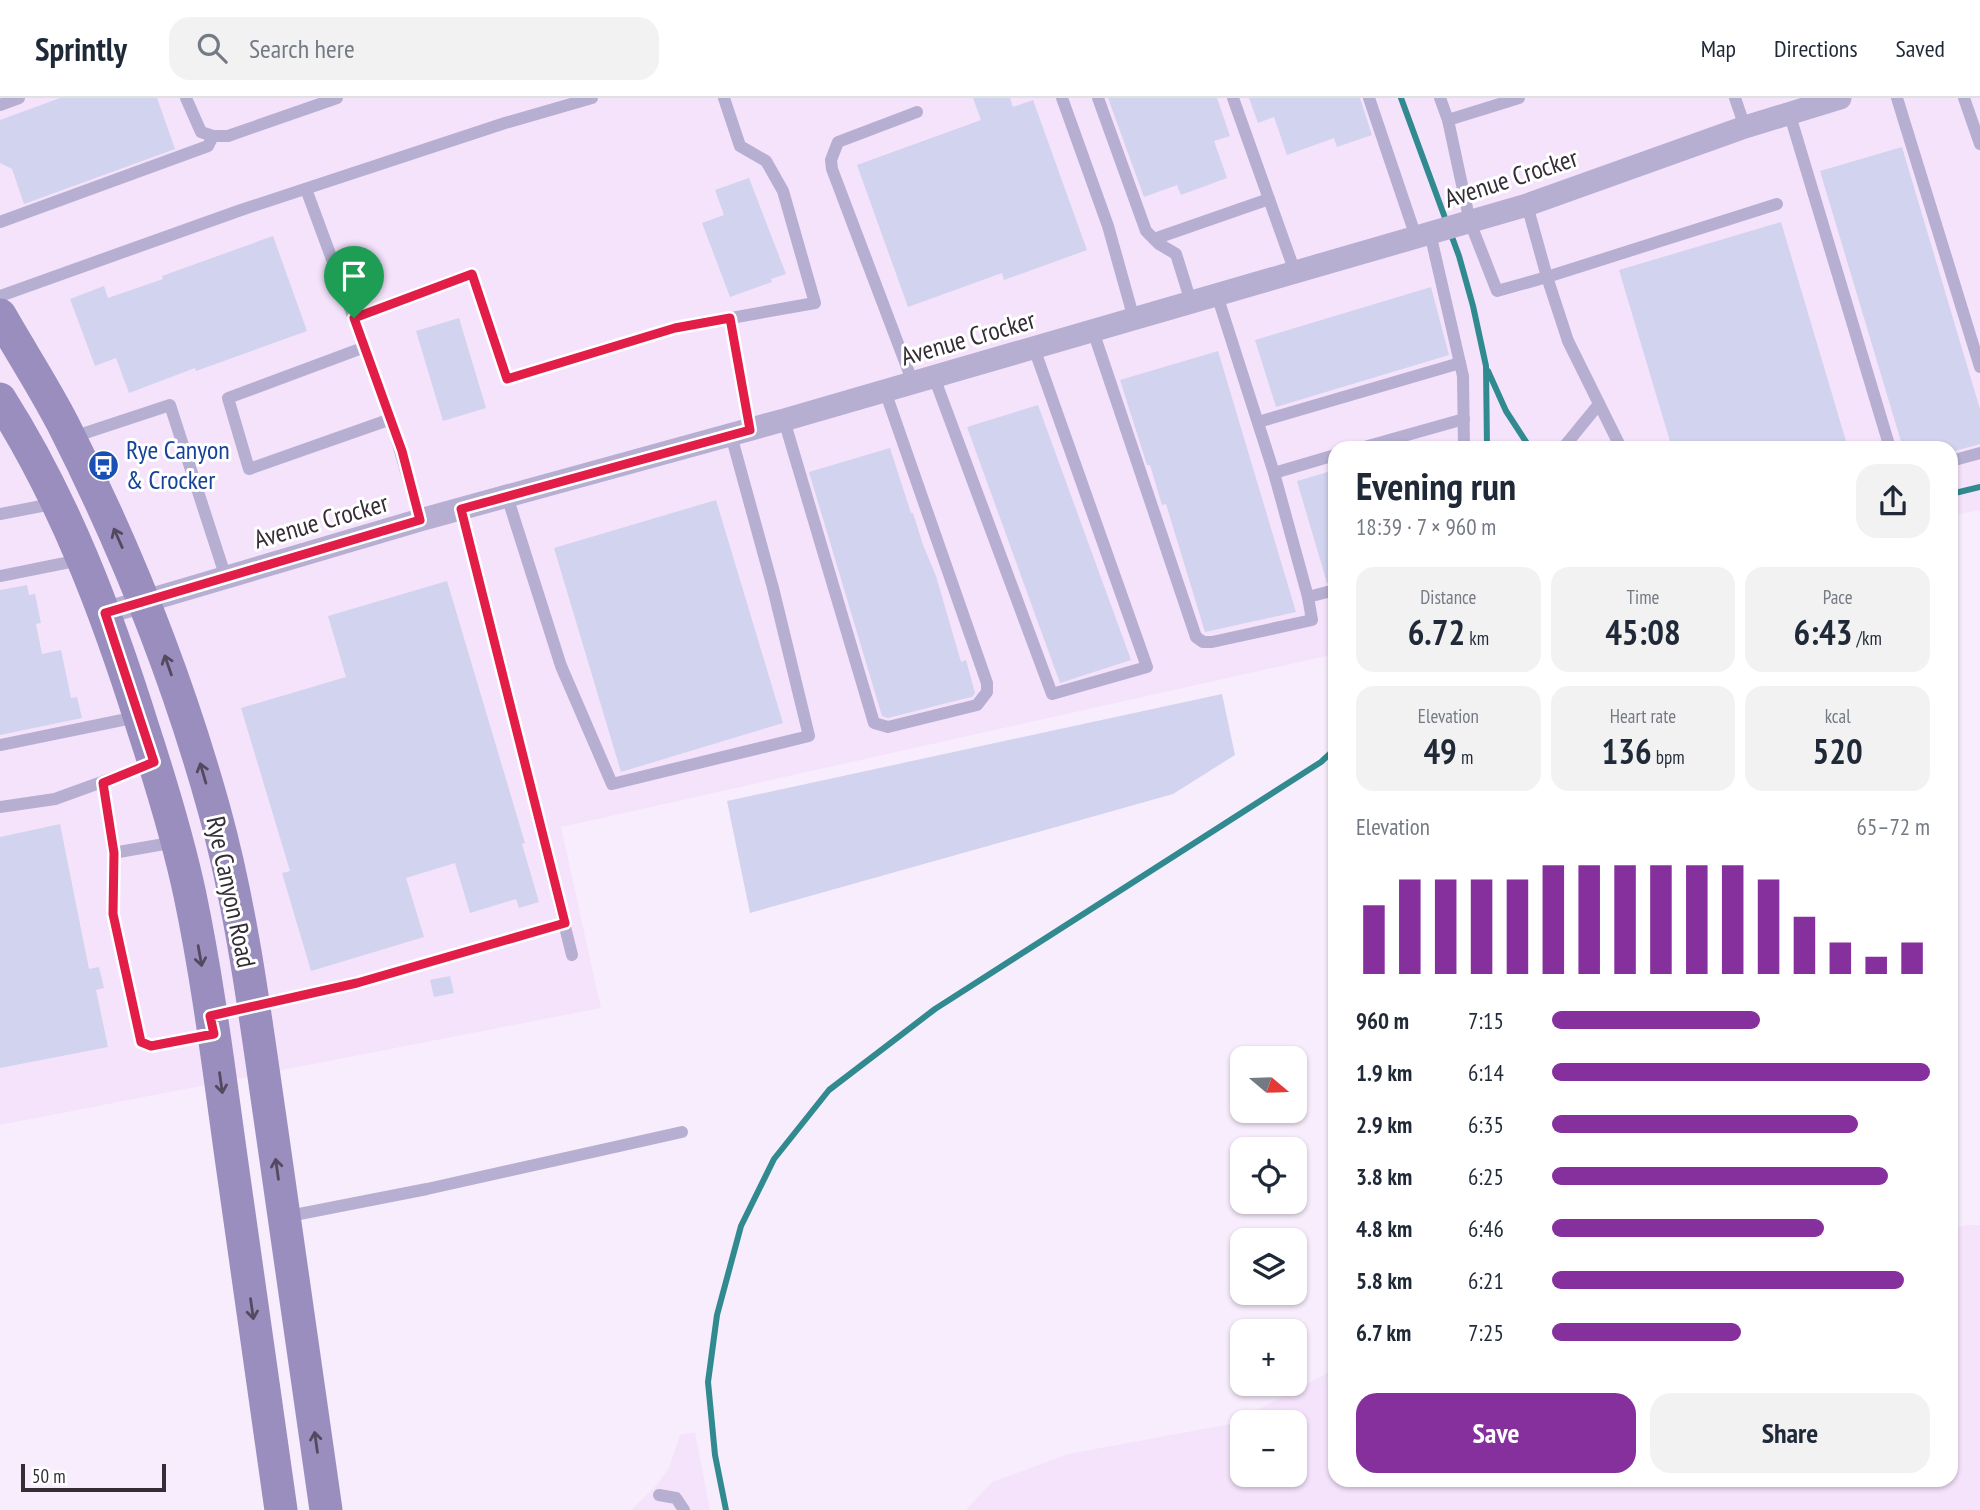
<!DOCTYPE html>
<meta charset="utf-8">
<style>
:root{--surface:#fff;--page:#f2f2f3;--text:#1f2937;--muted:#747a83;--line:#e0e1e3;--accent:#86309e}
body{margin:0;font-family:"PT Sans Narrow",sans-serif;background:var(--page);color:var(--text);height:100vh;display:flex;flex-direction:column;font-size:26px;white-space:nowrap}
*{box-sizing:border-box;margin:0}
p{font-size:23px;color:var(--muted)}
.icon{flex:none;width:38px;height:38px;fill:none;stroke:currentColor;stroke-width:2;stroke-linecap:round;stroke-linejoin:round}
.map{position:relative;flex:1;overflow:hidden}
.details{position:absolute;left:1328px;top:343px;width:630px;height:1046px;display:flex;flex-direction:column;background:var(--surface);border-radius:21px;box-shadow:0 2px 5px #0004}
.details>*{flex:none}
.needle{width:46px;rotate:109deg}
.controls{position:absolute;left:1230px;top:948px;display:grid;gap:14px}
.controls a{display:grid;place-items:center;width:77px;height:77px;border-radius:14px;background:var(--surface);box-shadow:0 2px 5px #0004;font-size:35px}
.scale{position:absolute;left:21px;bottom:18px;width:145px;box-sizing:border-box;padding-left:7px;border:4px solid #342d36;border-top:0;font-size:19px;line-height:24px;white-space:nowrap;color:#342d36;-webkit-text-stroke:5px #fff;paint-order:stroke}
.pin{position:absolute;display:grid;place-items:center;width:60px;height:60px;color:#fff;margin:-72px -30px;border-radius:50% 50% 50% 0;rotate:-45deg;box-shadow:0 0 7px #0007}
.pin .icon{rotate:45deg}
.round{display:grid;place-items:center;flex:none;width:74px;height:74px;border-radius:21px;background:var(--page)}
.headline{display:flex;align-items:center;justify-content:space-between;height:119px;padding:0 28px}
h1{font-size:38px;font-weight:800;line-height:52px}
.figures{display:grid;grid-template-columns:repeat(3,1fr);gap:10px;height:119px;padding:7px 28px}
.figures div{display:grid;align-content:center;border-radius:18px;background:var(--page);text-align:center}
.figures b{font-size:35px;font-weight:800}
.figures small{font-size:19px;font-weight:400}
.figures p{font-size:19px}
.chart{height:196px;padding:14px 28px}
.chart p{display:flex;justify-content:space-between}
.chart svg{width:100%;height:126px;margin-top:7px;stroke:var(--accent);stroke-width:6}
.cta{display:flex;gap:14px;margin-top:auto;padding:14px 28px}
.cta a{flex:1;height:80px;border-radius:21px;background:var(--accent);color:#fff;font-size:28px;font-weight:800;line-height:80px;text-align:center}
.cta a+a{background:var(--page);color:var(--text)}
ul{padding:0 28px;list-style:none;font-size:23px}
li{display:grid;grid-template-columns:112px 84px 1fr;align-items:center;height:52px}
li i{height:18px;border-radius:9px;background:var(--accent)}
header{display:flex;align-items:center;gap:42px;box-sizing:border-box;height:98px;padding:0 35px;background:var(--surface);border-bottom:2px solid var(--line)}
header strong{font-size:33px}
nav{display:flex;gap:38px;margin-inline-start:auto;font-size:24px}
.search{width:490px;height:63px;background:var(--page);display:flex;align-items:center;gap:18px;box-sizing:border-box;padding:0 24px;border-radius:21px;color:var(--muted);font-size:26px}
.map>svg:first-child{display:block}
.built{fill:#f5e3fc;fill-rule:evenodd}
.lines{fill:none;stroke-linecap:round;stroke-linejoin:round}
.stream{stroke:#318a8f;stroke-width:6}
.building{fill:#d2d3ee}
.lane{stroke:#b7afd1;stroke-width:12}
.street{stroke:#b7afd1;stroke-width:23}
.secondary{stroke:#9a8ebf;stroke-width:33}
.oneway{stroke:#534a5f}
.route-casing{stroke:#fff;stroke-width:14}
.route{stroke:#e11d48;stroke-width:9}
.labels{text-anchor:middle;stroke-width:6;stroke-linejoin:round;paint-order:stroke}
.street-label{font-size:26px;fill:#342d36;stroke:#fff}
.transit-label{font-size:26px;fill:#164399;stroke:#fff;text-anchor:start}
</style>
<header>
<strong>Sprintly</strong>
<div class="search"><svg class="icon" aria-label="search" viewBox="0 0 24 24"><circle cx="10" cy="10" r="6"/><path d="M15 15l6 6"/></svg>Search here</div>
<nav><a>Map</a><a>Directions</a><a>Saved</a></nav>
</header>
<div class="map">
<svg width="1980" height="1412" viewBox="0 0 1980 1412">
<rect width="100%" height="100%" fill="#f8edfc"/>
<!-- built -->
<g class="built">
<polygon points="0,0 1980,0 1980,412 1951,418 1951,350 1335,350 1335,556 561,729 601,910 0,1027"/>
<path d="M1967 1127H1980V1412H966L992 1384 1068 1356 1231 1326 1335 1271V1382H1951V1131ZM1242 1325H1295V1377H1242Z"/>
<polygon points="695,1334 710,1412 631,1412 655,1389 669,1370 680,1337"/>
</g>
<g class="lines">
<!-- stream -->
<g class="stream">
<polyline points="1401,0 1459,158 1473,208 1486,268 1487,350"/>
<polyline points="1488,273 1506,313 1530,350"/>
<polyline points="1951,396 1980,389"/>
<polyline points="726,1412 715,1357 708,1284 717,1217 741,1128 774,1061 829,992 935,911 1321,664 1335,651"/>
</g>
</g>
<!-- building -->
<g class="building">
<polygon points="60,0 157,0 175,51 24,106 12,71 0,65 0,22"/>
<polygon points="973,0 1010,0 1013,9 1033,2 1087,152 1004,182 1002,175 908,209 857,67 981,22"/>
<polygon points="1108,0 1217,0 1230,38 1214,43 1227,80 1181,97 1177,87 1144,99"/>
<polygon points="1249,0 1360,0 1372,37 1337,49 1334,40 1287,57 1274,19 1258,25"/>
<polygon points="1902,49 1980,311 1980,346 1951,354 1951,350 1903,350 1820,73"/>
<polygon points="749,80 786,176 771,181 772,184 730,199 702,125 724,117 715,92"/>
<polygon points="1781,124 1848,350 1672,350 1619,172"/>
<polygon points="273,138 307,233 196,273 195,270 129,295 116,260 95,268 70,201 104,188 108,200 163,181 162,178"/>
<polygon points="1431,189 1449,257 1276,309 1255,242"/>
<polygon points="459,220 486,310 443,323 416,233"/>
<polygon points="1218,253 1296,514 1205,534 1166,406 1162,407 1150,367 1147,367 1120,282"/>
<polygon points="1038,307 1131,562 1060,585 967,329"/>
<polygon points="890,350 911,415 913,415 923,447 936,478 961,564 966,562 975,595 972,599 963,601 888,620 882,618 809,374"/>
<polygon points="1335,372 1335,483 1327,485 1297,383"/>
<polygon points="716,402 783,625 621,674 554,450"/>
<polygon points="447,483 525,745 522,746 539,804 519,810 516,801 470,815 455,765 406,780 424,839 311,873 282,775 290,773 241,610 346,579 328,518"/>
<polygon points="27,487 29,497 35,496 41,525 36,526 42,556 61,552 71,600 77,599 82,620 0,637 0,492"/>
<polygon points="1222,596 1235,657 1173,696 750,815 727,703"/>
<polygon points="60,726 89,871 99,869 104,890 96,892 108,949 0,970 0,739"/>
<polygon points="450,878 454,895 434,899 430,882"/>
</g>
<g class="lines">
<!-- lane -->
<g class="lane">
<polyline points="186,0 201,34 213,38 228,38 337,0"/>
<polyline points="1062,0 1108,128 1134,221"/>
<polyline points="1098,0 1146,133 1159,146 1176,156 1191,204"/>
<polyline points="1233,0 1295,174"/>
<polyline points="1369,0 1416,139"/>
<polyline points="1440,0 1448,22 1470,124 1497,193 1547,179 1568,243 1621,350"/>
<polyline points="1735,0 1745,29"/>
<polyline points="1897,0 1980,269"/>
<polyline points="1964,0 1980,46"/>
<polyline points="0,7 19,0"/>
<polyline points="1789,14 1890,350"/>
<polyline points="1448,22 1519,0"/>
<polyline points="306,91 391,321 420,422"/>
<polyline points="1527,107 1547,179 1777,106"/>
<polyline points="0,124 208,48 213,38"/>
<polyline points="1430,135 1463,278 1464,350"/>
<polyline points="1154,141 1269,101"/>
<polyline points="1217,197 1274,375 1308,499"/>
<polyline points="0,198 241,112 505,25 592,0"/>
<polyline points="354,220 472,176 507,281 675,230 815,205 783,93 766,63 740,48 724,0"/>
<polyline points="730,220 749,332"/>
<polyline points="1093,233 1196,539 1203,544 1212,544 1312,522 1308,499 1335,492"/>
<polyline points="365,249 228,300 249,371 391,321"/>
<polyline points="934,279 1052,596 1147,569 1034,250"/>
<polyline points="913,285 832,71 831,62 838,44 917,14"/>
<polyline points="784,322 874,625 888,629 977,607 987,594 987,585 885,293"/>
<polyline points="1258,324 1460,265"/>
<polyline points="70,340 170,307 226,480"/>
<polyline points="1361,350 1464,321"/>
<polyline points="1563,350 1599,306"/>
<polyline points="1951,363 1980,355"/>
<polyline points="1274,375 1335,357"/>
<polyline points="507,398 561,568 612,686 809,638 773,490 731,337"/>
<polyline points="461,411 572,857"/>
<polyline points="0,416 57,405"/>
<polyline points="0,478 80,462"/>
<polyline points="0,647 137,619"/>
<polyline points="103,685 113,755 113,816 141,944 151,948 213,936"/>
<polyline points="0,709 55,701 154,665"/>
<polyline points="113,755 176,744"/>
<polyline points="213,917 357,885 565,825"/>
<polyline points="284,1119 427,1091 682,1034"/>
<polyline points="659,1397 676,1400 684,1412"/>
</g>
<!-- street -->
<polyline class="street" points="105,515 420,422 784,322 1527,107 1745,29 1840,0"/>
<!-- secondary -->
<g class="secondary">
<path d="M0 217C21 254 44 289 63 326 126 450 177 578 214 711 242 812 255 917 270 1020 289 1151 307 1281 326 1412"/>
<path d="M0 301C65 403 107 515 143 630 161 685 178 741 190 797 209 888 220 981 233 1073 249 1186 265 1299 281 1412"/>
</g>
</g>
<!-- one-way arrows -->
<defs><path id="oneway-shaft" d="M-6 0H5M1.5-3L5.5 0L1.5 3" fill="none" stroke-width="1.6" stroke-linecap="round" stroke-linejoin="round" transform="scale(1.75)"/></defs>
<g class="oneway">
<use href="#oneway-shaft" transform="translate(118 440) rotate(-114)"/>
<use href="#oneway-shaft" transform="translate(168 567) rotate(-109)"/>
<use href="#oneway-shaft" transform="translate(203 675) rotate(-106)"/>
<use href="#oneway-shaft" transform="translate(200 858) rotate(80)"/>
<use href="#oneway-shaft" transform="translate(221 985) rotate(82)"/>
<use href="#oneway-shaft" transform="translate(277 1071) rotate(-98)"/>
<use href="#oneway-shaft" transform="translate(252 1211) rotate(82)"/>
<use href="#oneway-shaft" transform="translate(316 1344) rotate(-98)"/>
</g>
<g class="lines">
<defs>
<polygon id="route" points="472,176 507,281 675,230 730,220 750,332 461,411 565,825 357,885 210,918 214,936 151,948 141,944 113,816 114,755 103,685 154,664 105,515 420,422 402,353 354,220"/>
</defs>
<!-- route casing -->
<use href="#route" class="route-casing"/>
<!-- route -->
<use href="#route" class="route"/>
</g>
<!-- icons -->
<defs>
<symbol id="bus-disc" viewBox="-11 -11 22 22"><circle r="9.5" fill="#1a4fb4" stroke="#fff"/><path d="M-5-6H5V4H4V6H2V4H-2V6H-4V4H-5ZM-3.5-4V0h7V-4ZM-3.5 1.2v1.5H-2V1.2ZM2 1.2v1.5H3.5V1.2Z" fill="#fff"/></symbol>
</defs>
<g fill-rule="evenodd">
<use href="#bus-disc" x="86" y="350" width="35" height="35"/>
</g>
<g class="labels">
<!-- street labels -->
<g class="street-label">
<text transform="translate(1511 80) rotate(-18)" y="9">Avenue Crocker</text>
<text transform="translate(968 240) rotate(-16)" y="9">Avenue Crocker</text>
<text transform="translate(321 423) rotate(-16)" y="9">Avenue Crocker</text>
<text transform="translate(231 794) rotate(78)" y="9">Rye Canyon Road</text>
</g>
<!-- transit labels -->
<g class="transit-label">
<text x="126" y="361">Rye Canyon<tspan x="126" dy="30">&amp; Crocker</tspan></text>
</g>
</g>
</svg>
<div class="controls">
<a><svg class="needle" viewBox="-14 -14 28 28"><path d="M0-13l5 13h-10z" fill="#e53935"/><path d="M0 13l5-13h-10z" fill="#747a83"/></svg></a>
<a><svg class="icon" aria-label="locate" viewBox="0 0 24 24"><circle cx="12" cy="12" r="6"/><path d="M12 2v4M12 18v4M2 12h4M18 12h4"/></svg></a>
<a><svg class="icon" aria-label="layers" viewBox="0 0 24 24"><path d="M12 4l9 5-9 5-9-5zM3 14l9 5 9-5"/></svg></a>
<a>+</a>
<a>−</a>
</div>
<div class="scale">50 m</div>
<div class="pin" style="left:354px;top:220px;background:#1e9e55"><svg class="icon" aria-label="arrive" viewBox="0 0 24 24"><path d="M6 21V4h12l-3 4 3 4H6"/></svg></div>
<section class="details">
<div class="headline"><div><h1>Evening run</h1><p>18:39 · 7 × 960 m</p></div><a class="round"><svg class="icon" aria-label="share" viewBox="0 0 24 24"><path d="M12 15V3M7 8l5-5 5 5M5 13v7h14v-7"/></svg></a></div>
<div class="figures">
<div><p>Distance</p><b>6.72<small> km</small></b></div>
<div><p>Time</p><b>45:08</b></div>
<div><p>Pace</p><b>6:43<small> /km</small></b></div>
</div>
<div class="figures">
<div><p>Elevation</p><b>49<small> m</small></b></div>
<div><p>Heart rate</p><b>136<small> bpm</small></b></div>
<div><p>kcal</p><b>520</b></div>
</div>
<div class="chart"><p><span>Elevation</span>65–72 m</p>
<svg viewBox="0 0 160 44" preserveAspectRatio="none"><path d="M5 44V20M15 44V11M25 44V11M35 44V11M45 44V11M55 44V6M65 44V6M75 44V6M85 44V6M95 44V6M105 44V6M115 44V11M125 44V24M135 44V33M145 44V38M155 44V33"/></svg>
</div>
<ul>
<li><b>960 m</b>7:15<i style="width:55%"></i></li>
<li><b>1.9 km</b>6:14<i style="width:100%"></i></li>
<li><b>2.9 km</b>6:35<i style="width:81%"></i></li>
<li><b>3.8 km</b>6:25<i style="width:89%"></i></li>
<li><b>4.8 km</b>6:46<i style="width:72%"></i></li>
<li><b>5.8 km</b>6:21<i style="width:93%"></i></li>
<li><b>6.7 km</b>7:25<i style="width:50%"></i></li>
</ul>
<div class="cta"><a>Save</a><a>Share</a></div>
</section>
</div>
